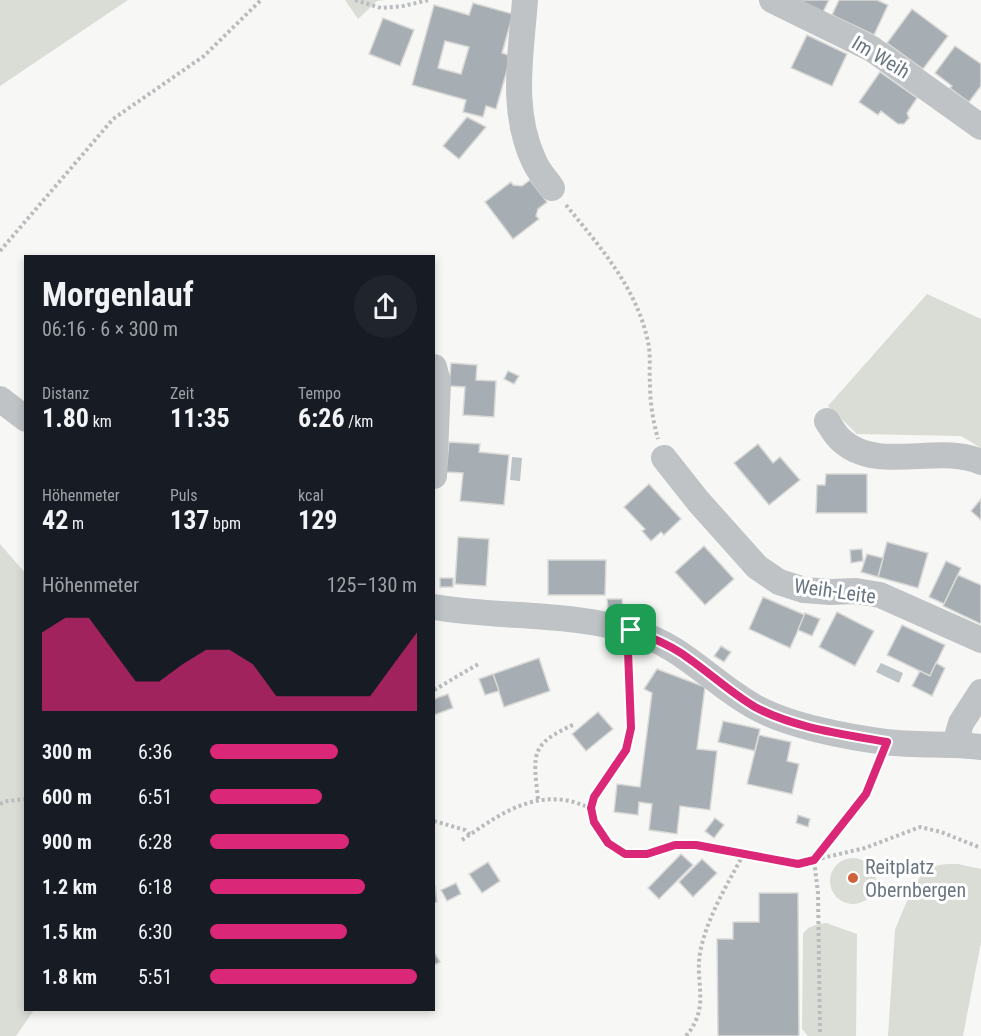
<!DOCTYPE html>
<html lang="de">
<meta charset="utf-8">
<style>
:root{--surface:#171b24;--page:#20242c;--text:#f1f3f6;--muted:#9ea1a6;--accent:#db2777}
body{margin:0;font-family:"Roboto Condensed",sans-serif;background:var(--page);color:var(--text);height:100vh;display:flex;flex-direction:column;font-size:22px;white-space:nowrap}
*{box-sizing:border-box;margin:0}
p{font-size:20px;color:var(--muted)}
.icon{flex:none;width:33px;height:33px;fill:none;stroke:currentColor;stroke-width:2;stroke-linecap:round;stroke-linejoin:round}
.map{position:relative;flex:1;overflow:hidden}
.sheet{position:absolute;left:24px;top:255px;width:411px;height:756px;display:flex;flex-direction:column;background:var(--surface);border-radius:0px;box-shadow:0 3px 9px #0003}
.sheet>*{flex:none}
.pin{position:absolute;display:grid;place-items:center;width:51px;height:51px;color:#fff;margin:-26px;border-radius:12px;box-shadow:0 3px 9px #0006}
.round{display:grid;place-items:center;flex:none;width:63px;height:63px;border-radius:32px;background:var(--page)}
.overview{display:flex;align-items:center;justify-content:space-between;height:102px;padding:0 18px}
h1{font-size:33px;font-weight:700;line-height:45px}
.figures{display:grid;grid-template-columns:repeat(3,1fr);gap:9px;height:102px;padding:6px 18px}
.figures div{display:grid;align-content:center}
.figures b{font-size:26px;font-weight:700}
.figures small{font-size:16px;font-weight:400}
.figures p{font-size:16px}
.chart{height:168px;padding:12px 18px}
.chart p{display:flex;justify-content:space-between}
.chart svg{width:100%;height:108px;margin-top:6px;fill:var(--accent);opacity:.7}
ul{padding:0 18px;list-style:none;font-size:20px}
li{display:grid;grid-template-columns:96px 72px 1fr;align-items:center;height:45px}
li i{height:15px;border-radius:8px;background:var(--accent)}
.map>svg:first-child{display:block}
.green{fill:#d9ddd6}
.water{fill:#bbc3c7}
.building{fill:#a7aeb3;stroke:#d9d9d7;stroke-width:1.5;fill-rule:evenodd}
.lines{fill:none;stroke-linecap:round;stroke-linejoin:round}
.path{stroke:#b9bcbe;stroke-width:4;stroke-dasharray:3 3;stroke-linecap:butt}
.minor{stroke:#bfc3c6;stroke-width:26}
.route-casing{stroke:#fff;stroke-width:12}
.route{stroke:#db2777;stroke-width:8}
.poi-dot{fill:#cf623d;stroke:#fff;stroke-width:2}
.labels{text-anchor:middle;stroke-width:6;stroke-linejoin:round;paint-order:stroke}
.street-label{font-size:20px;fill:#6a7782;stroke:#fff}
.poi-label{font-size:20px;fill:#6a7782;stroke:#fff;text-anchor:start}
</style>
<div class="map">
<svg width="981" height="1036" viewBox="0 0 981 1036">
<rect width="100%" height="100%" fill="#f7f7f5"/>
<!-- green -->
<g class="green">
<polygon points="0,0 128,0 0,86"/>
<polygon points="345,0 385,0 377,1 358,19"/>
<polygon points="927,294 981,319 981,448 961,436 857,434 828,406"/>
<polygon points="0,544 26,574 26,1010 34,1010 16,1036 0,1036"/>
<circle cx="853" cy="881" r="23"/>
<path d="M958 864 981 869V942L963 1036H888L895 930C900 917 916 877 926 870 935 864 947 864 958 864Z"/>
<path d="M826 923 857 934 856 1036H808L802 1029 803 934C808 926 817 924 826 923Z"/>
</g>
<!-- water -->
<g class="water">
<polygon points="512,457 522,458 520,481 510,480"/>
<polygon points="881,663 903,673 899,683 876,672"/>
</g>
<!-- building -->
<g class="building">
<polygon points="799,0 829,0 823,12"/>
<polygon points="839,0 877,0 888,5 874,35 832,15"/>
<path d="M473 3 513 14 502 53 511 56 496 109 486 106 483 117 463 112 466 100 412 85 434 5 469 15ZM445 41 469 47 461 74 438 68Z"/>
<polygon points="912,9 948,36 923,69 887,43"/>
<polygon points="383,18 414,30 400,66 369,54"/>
<polygon points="807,35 847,54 832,86 791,68"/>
<polygon points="955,46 981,64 981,86 969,102 950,88 952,86 935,73"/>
<polygon points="880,72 917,98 907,113 909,118 904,124 898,124 881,111 878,115 859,102"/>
<polygon points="467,117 486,127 459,159 443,146"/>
<polygon points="530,180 547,202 538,209 536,216 539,219 513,239 485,202 511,182 513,185 522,186"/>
<polygon points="451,363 477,365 476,380 496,381 494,417 463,415 465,387 449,386"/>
<polygon points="508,371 519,376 514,384 504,379"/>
<polygon points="449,442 480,444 479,452 509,455 504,505 460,501 463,473 446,472"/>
<polygon points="758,444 773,463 780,457 800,480 769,505 734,463"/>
<polygon points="826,474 867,474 867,513 816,513 817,485 825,485"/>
<polygon points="649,484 681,519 664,535 661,532 651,541 642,531 645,529 624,507"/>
<polygon points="981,499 981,520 971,511"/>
<polygon points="458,537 489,539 486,586 455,584"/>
<polygon points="887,542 928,553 918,588 878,577"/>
<polygon points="704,546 734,579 705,605 675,572"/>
<polygon points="862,549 863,561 851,563 850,550"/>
<polygon points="867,554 883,558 878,577 861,572"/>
<polygon points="548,560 606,560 605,595 548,595"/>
<polygon points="946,561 961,568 944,604 929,597"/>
<polygon points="958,575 981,585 981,624 943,606"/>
<rect x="440" y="578" width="13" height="9"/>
<polygon points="763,597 805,615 790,648 749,629"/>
<polygon points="607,599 622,599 623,610 608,610"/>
<polygon points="837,612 874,631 855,666 819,647"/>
<polygon points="805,613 820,619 812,636 798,630"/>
<polygon points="902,625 945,645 930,676 887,655"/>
<polygon points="721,646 731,652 724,662 714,656"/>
<polygon points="539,658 550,691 504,707 493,674"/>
<polygon points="936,663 945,668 932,696 912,686 920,671 930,676"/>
<polygon points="657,669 705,687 697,749 717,751 710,810 680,806 677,834 649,830 652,804 639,802 638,815 614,812 617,784 640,787 652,693 644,689"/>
<polygon points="493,674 499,691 485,695 479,679"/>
<polygon points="448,694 453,708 434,715 434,699"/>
<polygon points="598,712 613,729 586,751 572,734"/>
<polygon points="723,721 760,729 755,751 718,742"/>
<polygon points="759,735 791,742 787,761 799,764 792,794 747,784"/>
<polygon points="798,815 810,819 808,827 796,823"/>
<polygon points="715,818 724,825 714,838 705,831"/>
<polygon points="681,854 693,865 659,899 648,888"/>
<polygon points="702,859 717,873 693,897 679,882"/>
<polygon points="488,862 500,881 482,893 469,874"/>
<polygon points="456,883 461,894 447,901 441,890"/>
<polygon points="434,886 435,886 437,902 434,903"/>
<polygon points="759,893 798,893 799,1036 718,1036 717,939 733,939 733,922 759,922"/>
<polygon points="434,952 440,962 434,965"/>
</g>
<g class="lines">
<!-- path -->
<g class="path">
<polyline points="355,0 381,8 403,6 429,0"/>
<path d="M566 205C600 247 637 288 648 342 651 355 649 371 650 384 650 403 653 421 658 439"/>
<polyline points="0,251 113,119 204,56 261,0"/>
<polyline points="628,652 631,728 625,750 594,797 591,808 594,822 608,843 625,854 647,854 675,845 696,845 798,864 814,860 840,828 866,794 880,761"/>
<polyline points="434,690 480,663"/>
<path d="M538 799C533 753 530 744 575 724"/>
<polyline points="0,804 7,801 26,799"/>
<polyline points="434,821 465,830 470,835"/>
<path d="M462 840C493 819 524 795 564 800 573 801 582 805 591 808"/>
<polyline points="820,1032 818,893 814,860 865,848 920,827 941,832 981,848"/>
<path d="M686 1036C712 1005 693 982 701 948 709 914 727 885 743 855"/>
</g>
<!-- minor -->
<g class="minor">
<path d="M525 0C521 55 510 110 534 161 538 171 546 179 552 188"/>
<polyline points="772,0 872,49 981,127"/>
<polyline points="434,367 438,383 434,476"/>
<polyline points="0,399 26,419"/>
<path d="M827 421C831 427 835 435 841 440 877 474 939 443 981 462"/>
<polyline points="664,458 698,501 757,567 779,582 804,590 831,592 856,591 880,595 981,640"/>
<path d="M434 607C499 618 568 612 632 631 684 646 710 682 755 707 789 726 847 737 886 742 917 746 949 743 981 747"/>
<polyline points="955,744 961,723 981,692"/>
</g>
</g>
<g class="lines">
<defs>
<path id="route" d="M631 630C651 637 671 645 688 658 711 674 731 693 755 707 794 728 843 734 887 742L866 794 814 860 798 864 696 845H675L647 854H625L608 843 594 822 591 808 594 797 626 750 631 728 628 651Z"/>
</defs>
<!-- route casing -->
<use href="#route" class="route-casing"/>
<!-- route -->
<use href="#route" class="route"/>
</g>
<!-- markers -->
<circle class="poi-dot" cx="853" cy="878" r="6"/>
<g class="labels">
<!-- street labels -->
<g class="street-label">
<text transform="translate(881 57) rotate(31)" y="7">Im Weih</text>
<text transform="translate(835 591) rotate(8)" y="7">Weih-Leite</text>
</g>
<!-- poi labels -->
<g class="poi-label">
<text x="865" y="874">Reitplatz<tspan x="865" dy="23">Obernbergen</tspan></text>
</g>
</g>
</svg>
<div class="pin" style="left:631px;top:630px;background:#1e9e55"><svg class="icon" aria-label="arrive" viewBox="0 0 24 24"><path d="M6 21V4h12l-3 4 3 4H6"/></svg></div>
<section class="sheet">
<div class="overview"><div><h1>Morgenlauf</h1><p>06:16 · 6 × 300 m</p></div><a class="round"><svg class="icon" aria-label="share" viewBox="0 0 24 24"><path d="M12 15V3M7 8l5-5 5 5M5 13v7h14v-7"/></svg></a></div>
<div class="figures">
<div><p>Distanz</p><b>1.80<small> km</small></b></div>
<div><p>Zeit</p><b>11:35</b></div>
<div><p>Tempo</p><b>6:26<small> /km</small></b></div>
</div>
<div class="figures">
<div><p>Höhenmeter</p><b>42<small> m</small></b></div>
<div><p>Puls</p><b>137<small> bpm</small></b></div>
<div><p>kcal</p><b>129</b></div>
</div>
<div class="chart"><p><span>Höhenmeter</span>125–130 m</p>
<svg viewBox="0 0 160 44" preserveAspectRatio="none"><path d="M0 44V12L10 6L20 6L30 19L40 32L50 32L60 25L70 19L80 19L90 25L100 38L110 38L120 38L130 38L140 38L150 25L160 12V44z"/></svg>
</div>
<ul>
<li><b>300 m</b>6:36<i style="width:62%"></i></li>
<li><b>600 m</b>6:51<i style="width:54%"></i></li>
<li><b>900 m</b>6:28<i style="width:67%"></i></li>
<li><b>1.2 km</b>6:18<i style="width:75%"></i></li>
<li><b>1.5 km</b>6:30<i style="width:66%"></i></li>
<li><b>1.8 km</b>5:51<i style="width:100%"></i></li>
</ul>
</section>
</div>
